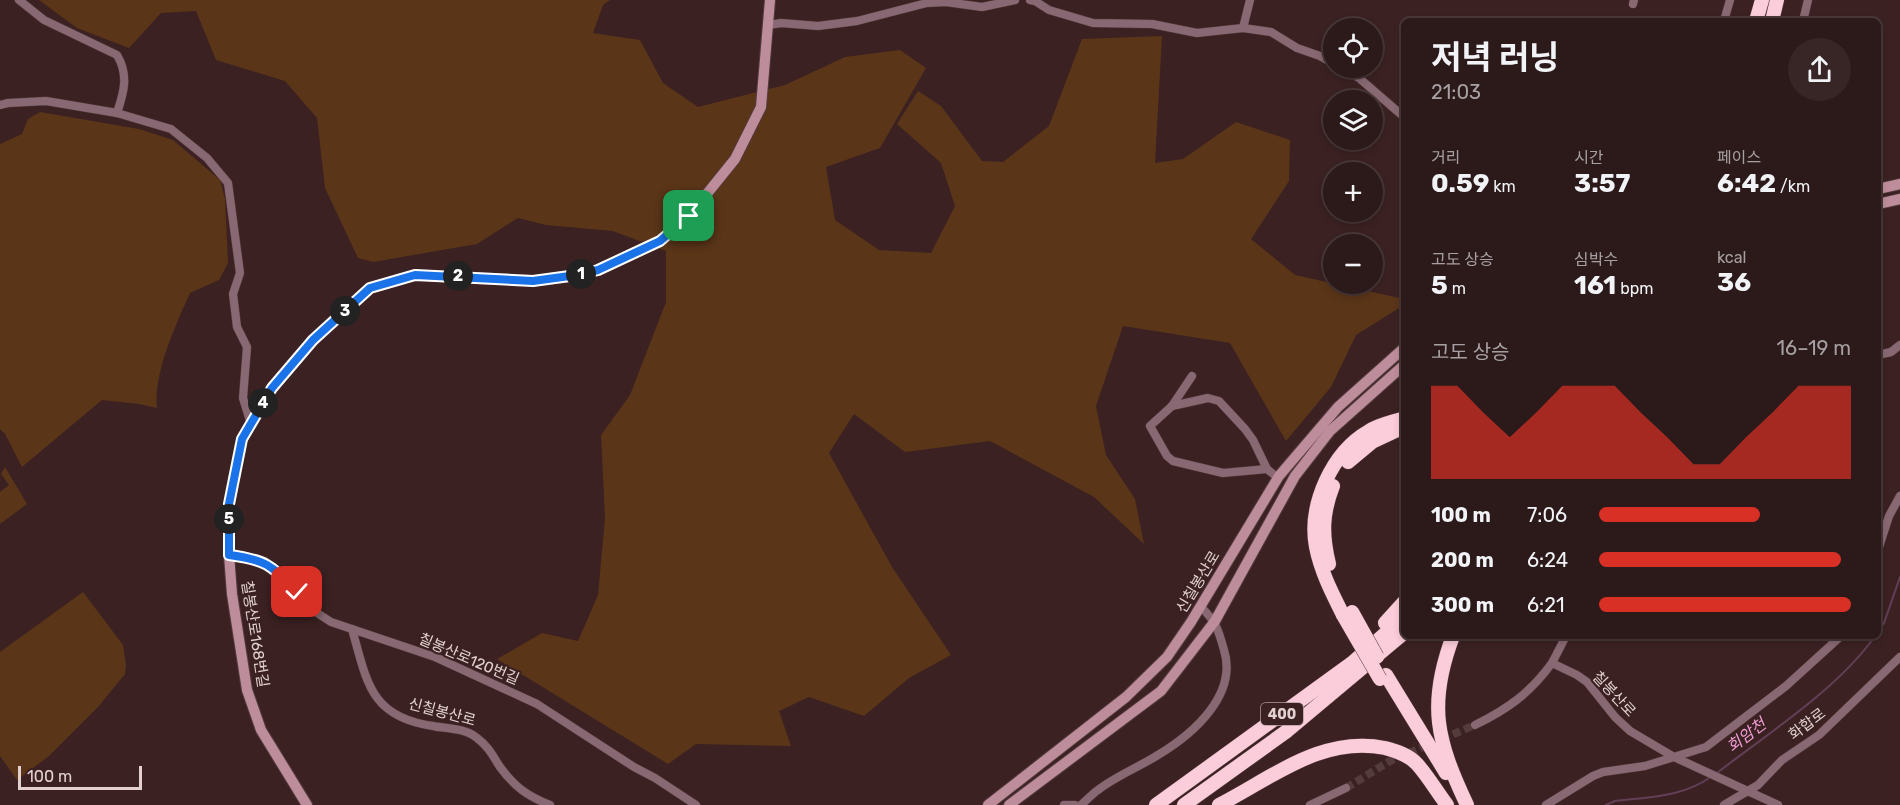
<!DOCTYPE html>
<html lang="ko">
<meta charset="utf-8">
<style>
:root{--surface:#2c191a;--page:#382627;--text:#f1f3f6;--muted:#a6a0a2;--line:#483839;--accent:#d93025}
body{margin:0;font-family:Rubik,"Noto Sans KR",sans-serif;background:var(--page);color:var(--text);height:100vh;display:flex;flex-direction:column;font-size:22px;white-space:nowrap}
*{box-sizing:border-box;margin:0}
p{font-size:20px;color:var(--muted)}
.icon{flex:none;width:33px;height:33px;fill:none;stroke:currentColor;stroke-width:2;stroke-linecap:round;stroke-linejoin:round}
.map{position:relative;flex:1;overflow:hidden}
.details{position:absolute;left:1401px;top:18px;width:480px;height:621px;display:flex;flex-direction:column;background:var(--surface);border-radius:9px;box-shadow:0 3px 9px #0003,0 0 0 2px var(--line)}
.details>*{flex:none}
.tools{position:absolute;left:1323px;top:18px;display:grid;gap:12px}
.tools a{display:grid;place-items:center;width:60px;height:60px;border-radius:50%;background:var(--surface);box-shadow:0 3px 9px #0003,0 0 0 2px var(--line);font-size:30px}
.scale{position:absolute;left:18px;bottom:15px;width:124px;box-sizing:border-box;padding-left:6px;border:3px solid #e3d1d1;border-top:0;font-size:16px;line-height:21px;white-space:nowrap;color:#e3d1d1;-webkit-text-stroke:4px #3b2122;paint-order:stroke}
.pin{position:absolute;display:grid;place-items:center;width:51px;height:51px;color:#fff;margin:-26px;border-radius:12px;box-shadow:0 3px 9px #0006}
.km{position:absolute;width:30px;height:30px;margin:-15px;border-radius:50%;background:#222;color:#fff;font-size:16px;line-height:30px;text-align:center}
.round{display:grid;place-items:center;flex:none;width:63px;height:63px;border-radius:32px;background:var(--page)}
.summary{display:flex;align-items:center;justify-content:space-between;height:102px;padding:0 30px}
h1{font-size:33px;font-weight:700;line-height:45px}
.figures{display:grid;grid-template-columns:repeat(3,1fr);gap:9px;height:102px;padding:6px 30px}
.figures div{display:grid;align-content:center}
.figures b{font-size:26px;font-weight:700}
.figures small{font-size:16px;font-weight:400}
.figures p{font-size:16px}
.chart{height:168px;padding:12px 30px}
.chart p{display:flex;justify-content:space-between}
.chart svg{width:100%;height:108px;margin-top:6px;fill:var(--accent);opacity:.7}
ul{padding:0 30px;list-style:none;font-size:20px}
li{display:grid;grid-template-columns:96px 72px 1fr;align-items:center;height:45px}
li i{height:15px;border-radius:8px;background:var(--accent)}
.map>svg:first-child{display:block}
.green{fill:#5a3518}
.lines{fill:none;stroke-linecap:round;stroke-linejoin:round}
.stream{stroke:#623f56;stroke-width:2}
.street-tunnel{stroke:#543b3c;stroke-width:8;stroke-dasharray:8 4;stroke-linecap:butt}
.street-casing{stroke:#563d3e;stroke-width:9}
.secondary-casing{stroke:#563d3e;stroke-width:12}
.highway-casing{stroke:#563d3e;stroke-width:15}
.street{stroke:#886973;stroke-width:8}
.secondary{stroke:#be8d9c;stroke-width:10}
.highway{stroke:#fbccda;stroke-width:14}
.highway-bridge-casing{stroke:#563d3e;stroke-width:15;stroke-linecap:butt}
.highway-bridge{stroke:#fbccda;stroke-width:14}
.route-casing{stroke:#fff;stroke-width:12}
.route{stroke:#1a73e8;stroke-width:8}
.labels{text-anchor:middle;stroke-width:4.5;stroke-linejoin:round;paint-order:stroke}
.shield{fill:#3b2122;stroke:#b19c9c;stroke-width:1.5}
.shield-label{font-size:14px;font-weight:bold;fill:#e3d1d1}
.street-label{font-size:15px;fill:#e3d1d1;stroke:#3b2122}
.water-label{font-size:16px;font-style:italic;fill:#f29ed7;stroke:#3b2122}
</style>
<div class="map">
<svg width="1900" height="805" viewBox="0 0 1900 805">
<rect width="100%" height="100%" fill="#3b2122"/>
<!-- green -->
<g class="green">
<polygon points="39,0 610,0 603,5 593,33 640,40 663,83 698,107 785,85 845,57 900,50 926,68 880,148 826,167 835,220 879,250 931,253 955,206 941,163 897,124 918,91 941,106 982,161 1003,162 1049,126 1082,39 1162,36 1155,163 1183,159 1236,122 1290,140 1289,181 1251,239 1295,275 1404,299 1404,305 1356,335 1331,387 1286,441 1230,343 1123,326 1096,406 1106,455 1135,499 1144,544 1094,497 990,441 905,452 854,414 829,453 892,567 951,655 909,678 864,716 809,697 779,711 791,746 696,744 668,764 497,659 542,633 578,641 598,595 605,518 601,435 630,395 666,302 666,251 613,231 546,225 518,218 477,244 373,262 358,258 325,188 317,118 285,81 216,60 196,11 161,13 129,48 77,28"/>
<path d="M40 112 139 129 173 140 220 180 225 199 228 263 219 280 190 293C176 324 153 374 157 408L139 404 102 400 22 467 5 434 0 429V144L22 134 28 119Z"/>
<polygon points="5,467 27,504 0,524 0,492 9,485 1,474"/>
<polygon points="83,592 123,645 126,665 125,674 98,707 49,756 17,780 0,756 0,652"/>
</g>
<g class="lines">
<!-- stream -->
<g class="stream">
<polyline points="1878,632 1884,623 1900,577"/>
<path d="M1717 773C1767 734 1839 688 1875 636"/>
<path d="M1606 805 1615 801C1649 797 1684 797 1712 776"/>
</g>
<!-- street-tunnel -->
<polyline class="street-tunnel" points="1346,788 1390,761 1475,725"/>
<defs>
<g id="street">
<path d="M19 0 44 20 117 55C129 75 124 92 117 113"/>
<polyline points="1030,0 1035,1 1049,10 1093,23 1152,24 1197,33 1243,28 1271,32 1297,48 1320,56 1334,64"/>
<polyline points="1633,4 1634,0"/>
<polyline points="1724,21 1730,0"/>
<polyline points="1803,21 1808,0"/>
<polyline points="769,25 781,23 818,26 857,21 927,3 946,2 982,7 1015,0"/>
<polyline points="1243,28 1250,0"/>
<polyline points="1340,68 1359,78 1404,117"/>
<polyline points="0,105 8,103 46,101 117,113 171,129 207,158 228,183 240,273 233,294 237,327 247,347 243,398 251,424"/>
<polyline points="1878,355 1891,352 1900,345"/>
<polyline points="1192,376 1172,406 1150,426 1167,456 1173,461 1223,473 1267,469"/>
<polyline points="1172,406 1208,398 1219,401 1245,429 1253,440 1267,469 1278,478"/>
<polyline points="1878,550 1889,516 1900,496"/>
<polyline points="229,555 252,558 273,567 311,609 331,622 435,657 537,704 634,767 655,778 696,805"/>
<path d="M352 629C367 682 370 717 433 726 448 729 465 728 477 738 488 746 493 756 500 767 515 787 527 796 550 805"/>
<polyline points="1566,636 1552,663 1577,675 1587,682 1615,717 1630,731 1674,757 1778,805"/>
<path d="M1475 725C1508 709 1530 693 1552 663"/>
<polyline points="1064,805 1075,805"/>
<path d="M1081 805C1087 800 1092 794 1098 790 1116 776 1139 767 1158 755 1193 734 1238 695 1224 650 1218 629 1217 623 1201 607"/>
<polyline points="1310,805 1346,788"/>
<polyline points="1546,805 1593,776 1603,772 1645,766 1706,747 1786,686 1841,636"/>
<polyline points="1724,805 1758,785 1782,760 1819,735 1900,657"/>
</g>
<g id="secondary">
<polyline points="1878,189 1900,184"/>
<polyline points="1878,204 1900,199"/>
<polyline points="307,805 261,730 247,690 232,594 229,555 229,504 242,439 272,388 313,340 370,288 415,275 533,281 577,275 598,270 660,241 689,216 735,159 761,107 770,0"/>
<polyline points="988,805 1126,697 1167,657 1191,622 1279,476 1338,407 1404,348"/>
<polyline points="1009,805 1161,691 1215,621 1295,476 1330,431 1404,365"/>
</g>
<g id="highway">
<polyline points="1756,21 1762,0"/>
<polyline points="1772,21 1777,0"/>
<polyline points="1348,462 1372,442 1404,427"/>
<path d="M1329 564C1322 535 1322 514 1333 486"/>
<path d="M1343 615C1332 593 1321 572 1316 547 1308 505 1332 452 1369 431 1379 424 1393 422 1404 418"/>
<polyline points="1385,623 1404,602"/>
<path d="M1453 636C1427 705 1437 741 1467 805"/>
<polyline points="1386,675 1446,773"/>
<polyline points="1156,805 1352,663 1404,617"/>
<polyline points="1184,805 1287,731 1404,633"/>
<path d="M1219 805C1272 778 1322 735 1385 748 1396 751 1409 755 1417 764 1428 776 1437 792 1447 805"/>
</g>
</defs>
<!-- street casing -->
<use href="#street" class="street-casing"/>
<!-- secondary casing -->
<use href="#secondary" class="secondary-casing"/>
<!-- highway casing -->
<use href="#highway" class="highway-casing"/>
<!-- street -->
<use href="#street" class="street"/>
<!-- secondary -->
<use href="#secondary" class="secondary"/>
<!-- highway -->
<use href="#highway" class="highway"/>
<defs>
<g id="highway-bridge">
<polyline points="1352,612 1377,657"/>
<polyline points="1343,615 1380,679"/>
</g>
</defs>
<!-- highway-bridge casing -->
<use href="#highway-bridge" class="highway-bridge-casing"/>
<!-- highway-bridge -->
<use href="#highway-bridge" class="highway-bridge"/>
</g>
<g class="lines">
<defs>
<path id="route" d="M297 592C271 565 267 560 229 555V504L242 439 272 388 313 340 370 288 415 275 533 281 577 275 598 270 660 241 689 216"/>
</defs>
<!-- route casing -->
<use href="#route" class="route-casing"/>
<!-- route -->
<use href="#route" class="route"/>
</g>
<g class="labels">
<!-- shield labels -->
<rect class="shield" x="1261" y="703" width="42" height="22" rx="4.5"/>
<g class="shield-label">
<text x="1282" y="719">400</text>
</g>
<!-- street labels -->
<g class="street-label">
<text transform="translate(1198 582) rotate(-59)" y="5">신칠봉산로</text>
<text transform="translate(255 634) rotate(81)" y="5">칠봉산로168번길</text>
<text transform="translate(469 659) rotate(23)" y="5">칠봉산로120번길</text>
<text transform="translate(1614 694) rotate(47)" y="5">칠봉산로</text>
<text transform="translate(442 712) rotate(15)" y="5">신칠봉산로</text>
<text transform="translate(1807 724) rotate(-37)" y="5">화합로</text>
</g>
<!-- water labels -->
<g class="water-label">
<text transform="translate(1746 735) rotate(-37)" y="6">회암천</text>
</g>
</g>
</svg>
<div class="tools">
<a><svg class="icon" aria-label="locate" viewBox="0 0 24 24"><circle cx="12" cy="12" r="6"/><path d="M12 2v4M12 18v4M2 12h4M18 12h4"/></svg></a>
<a><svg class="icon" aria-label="layers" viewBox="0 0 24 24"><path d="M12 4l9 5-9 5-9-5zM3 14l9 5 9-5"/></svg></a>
<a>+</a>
<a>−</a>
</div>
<div class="scale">100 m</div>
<div class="pin" style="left:689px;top:216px;background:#1e9e55"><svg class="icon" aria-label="arrive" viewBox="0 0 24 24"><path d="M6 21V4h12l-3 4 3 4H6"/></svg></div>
<div class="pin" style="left:297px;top:592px;background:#d93025"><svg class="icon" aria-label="check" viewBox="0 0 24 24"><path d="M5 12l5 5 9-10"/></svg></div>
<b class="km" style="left:581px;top:274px">1</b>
<b class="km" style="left:458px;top:276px">2</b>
<b class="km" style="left:345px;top:311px">3</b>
<b class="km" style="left:263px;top:403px">4</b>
<b class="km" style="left:229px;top:519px">5</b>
<section class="details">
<div class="summary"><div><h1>저녁 러닝</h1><p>21:03</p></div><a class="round"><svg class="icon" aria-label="share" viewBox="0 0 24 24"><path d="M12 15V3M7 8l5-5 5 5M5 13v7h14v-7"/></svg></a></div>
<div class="figures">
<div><p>거리</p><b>0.59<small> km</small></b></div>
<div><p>시간</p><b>3:57</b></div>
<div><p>페이스</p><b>6:42<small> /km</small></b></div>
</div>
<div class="figures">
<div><p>고도 상승</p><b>5<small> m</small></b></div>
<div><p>심박수</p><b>161<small> bpm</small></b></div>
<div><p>kcal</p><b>36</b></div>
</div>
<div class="chart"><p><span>고도 상승</span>16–19 m</p>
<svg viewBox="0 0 160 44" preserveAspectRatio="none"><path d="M0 44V6L10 6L20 17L30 27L40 17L50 6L60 6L70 6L80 17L90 27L100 38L110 38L120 27L130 17L140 6L150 6L160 6V44z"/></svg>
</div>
<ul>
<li><b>100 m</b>7:06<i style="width:64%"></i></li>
<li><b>200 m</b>6:24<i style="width:96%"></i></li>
<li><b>300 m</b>6:21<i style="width:100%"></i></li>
</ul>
</section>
</div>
